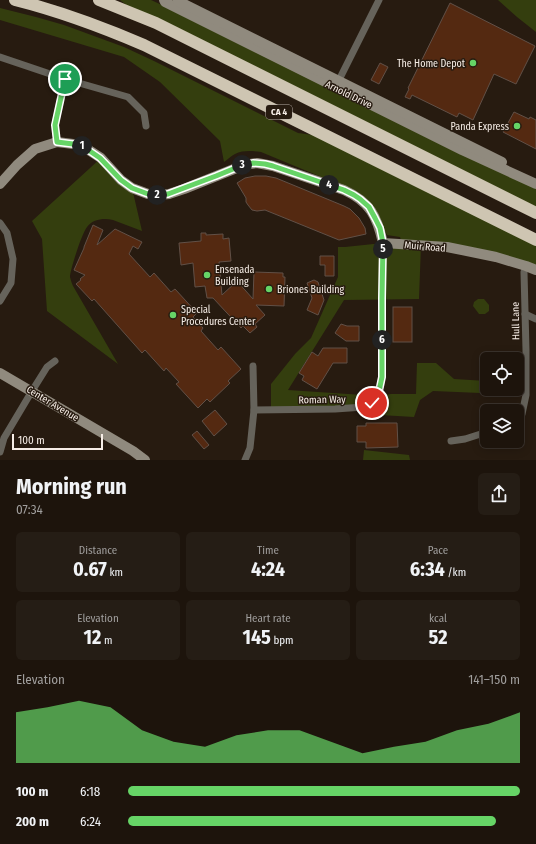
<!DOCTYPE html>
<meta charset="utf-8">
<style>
:root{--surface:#1d140c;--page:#251d15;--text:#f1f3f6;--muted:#a09e9d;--line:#3b332d;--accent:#66d466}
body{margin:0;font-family:"Fira Sans Condensed",sans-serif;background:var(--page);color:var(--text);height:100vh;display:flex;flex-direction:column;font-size:15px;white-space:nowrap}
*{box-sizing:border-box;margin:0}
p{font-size:13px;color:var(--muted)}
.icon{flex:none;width:22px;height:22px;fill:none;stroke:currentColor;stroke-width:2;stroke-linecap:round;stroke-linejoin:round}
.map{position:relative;height:460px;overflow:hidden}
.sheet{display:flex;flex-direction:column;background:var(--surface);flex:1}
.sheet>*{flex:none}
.controls{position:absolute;left:480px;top:352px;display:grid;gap:8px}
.controls a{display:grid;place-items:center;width:44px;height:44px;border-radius:6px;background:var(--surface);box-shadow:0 2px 10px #0003,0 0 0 1px var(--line);font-size:20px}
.scale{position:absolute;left:12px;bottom:10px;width:91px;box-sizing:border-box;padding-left:4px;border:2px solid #f6ede6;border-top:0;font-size:11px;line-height:14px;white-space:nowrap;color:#f6ede6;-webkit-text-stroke:3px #271b10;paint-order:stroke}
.pin{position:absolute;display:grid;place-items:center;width:34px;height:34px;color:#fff;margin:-17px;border:2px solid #fff;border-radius:50%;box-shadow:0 1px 4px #0007}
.km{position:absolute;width:20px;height:20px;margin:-10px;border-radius:50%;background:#222;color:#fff;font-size:11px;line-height:20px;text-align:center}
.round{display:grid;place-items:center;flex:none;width:42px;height:42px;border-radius:6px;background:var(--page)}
.summary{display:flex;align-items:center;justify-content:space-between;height:68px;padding:0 16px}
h1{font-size:22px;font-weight:700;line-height:30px}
.stats{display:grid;grid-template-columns:repeat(3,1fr);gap:6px;height:68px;padding:4px 16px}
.stats div{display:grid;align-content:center;border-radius:6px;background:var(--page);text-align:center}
.stats b{font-size:20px;font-weight:700}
.stats small{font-size:11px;font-weight:400}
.stats p{font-size:11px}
.chart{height:112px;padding:8px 16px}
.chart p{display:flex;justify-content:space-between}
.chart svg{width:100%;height:72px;margin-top:4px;fill:var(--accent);opacity:.7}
ul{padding:0 16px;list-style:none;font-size:13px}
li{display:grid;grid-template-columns:64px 48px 1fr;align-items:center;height:30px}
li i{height:10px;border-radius:5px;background:var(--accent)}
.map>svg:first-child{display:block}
.green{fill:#343e0e}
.building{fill:#542911;stroke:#615047}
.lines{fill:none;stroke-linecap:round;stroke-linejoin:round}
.street{stroke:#66635b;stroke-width:7}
.secondary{stroke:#908a7e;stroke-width:10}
.highway{stroke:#cec5b2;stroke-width:12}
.route-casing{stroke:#fff;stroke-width:8}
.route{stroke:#66d466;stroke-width:5}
.poi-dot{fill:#66d466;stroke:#271b10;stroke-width:1.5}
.labels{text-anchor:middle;stroke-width:3;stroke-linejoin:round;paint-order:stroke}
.shield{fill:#271b10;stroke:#b8aea6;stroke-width:1}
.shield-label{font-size:9px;font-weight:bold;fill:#f6ede6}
.poi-label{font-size:10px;fill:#f6ede6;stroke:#271b10;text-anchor:start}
.street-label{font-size:10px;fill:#f6ede6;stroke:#271b10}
</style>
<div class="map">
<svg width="536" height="460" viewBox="0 0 536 460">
<rect width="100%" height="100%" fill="#271b10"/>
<!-- green -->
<g class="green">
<polygon points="120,0 151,0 164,6 536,185 536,213 143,18"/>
<polygon points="498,0 536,0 536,32 517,17"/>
<path d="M0 8 36 17 64 25 124 47 154 61 298 133 328 137 536 240V270L421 245 419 299 344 300 288 390 378 396 391 394H416L417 363H436L454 379 487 381V389H517V383H526V395L433 391 420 400 414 417 380 415 364 407 271 410V384L295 354 311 338 338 277V247H345L383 243H402L400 237 387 235 381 222 343 186 261 152C253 151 243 150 235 154 231 156 227 160 224 162L220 141 160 82 124 57 0 20Z"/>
<path d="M101 158 132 188 142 231 113 220C104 218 93 219 87 227 82 233 70 270 70 277 71 281 72 284 73 286L118 364 47 311 42 239 32 221Z"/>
<polygon points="478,299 484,299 489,305 489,311 485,314 479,314 473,306 474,302"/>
<polygon points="364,450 409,455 410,460 363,460"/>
</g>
<!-- building -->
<g class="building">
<polygon points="450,3 535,46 516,84 494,74 473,120 459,113 457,117 412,95 410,99 405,97 409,89 408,88"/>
<polygon points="380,63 388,67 379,84 371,80"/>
<polygon points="514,112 529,119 530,117 536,120 536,149 503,132"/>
<polygon points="255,176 266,176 276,178 344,206 350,209 359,218 365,228 366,234 339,240 265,210 257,211 252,210 248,205 246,202 246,198 237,183 245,178"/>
<polygon points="93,225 103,230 97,245 115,229 142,242 138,249 133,246 129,254 150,277 154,273 171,292 175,289 197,313 193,317 203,328 201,331 218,350 221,347 241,369 228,381 230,383 210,402 207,399 198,408 176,384 179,382 166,368 164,371 145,350 142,353 94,299 92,301 76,284 81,280 80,279 85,275 74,270 84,248 84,247"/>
<polygon points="201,233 206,233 206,235 223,234 223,239 229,238 231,261 219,262 222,295 237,281 253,299 254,272 283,273 283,277 285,277 284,306 256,305 265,315 255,324 257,327 250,333 243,326 241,328 213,298 207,298 205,286 195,287 193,263 181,265 179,243 201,241"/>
<polygon points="320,256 334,256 334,276 325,276 325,265 320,265"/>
<polygon points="314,280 318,282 324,300 318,315 307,310 312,298 307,283"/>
<rect x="393" y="307" width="19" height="35"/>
<polygon points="341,324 347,326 359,326 359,341 346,341 335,333"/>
<polygon points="323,348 347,348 347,363 333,363 317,389 302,380 304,376 299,373 312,352 318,356"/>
<polygon points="215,410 227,424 214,436 202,421"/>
<polygon points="366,423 397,423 398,447 366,448 366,442 357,442 357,426 366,426"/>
<polygon points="197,431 209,445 204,449 192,435"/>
</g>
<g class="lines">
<!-- street -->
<g class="street">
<polyline points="0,57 65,79 128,97 144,113 146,126"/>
<polyline points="337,84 379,0"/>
<polyline points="57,142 55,125 65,79"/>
<polyline points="0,223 7,233 13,259 11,283 0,301"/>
<polyline points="525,314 536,319"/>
<polyline points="254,410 335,409 364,407 372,403 378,396 382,377 382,299 383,243"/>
<polyline points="517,421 522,414 526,395 526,350 524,272 526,266"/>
<polyline points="451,441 465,439 487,432"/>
<polyline points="0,452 4,438 32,391 47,367 55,361"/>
<polyline points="245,460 250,448 254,410 253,366"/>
</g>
<!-- secondary -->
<g class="secondary">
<polyline points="164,0 165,2 462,150 536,184"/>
<polyline points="178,1 502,162"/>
<path d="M0 184 17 165 35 149 57 142 81 145 101 158 121 180 132 188 148 194 158 195 169 194 184 189 244 165 257 163 273 166 344 190C370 202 377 216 383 243L447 247 496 257 526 266 536 270"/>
<polyline points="0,373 133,451 145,460"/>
</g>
<!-- highway -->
<g class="highway">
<path d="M15 0C59 11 102 27 144 45L536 240"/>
<polyline points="99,0 156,23 536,213"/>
</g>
</g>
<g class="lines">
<defs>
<polyline id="route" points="65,79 55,125 57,142 81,145 100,158 121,180 132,188 148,194 158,195 168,194 216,176 238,167 253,163 265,164 273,166 344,190 354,195 360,199 369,207 375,218 380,228 383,243 382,299 382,377 378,396 372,403"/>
</defs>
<!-- route casing -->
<use href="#route" class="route-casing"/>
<!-- route -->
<use href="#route" class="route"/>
</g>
<!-- markers -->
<g class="poi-dot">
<circle cx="473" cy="63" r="4"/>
<circle cx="517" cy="126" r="4"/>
<circle cx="207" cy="275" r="4"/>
<circle cx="269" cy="289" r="4"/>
<circle cx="173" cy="315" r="4"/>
</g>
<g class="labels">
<!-- shield labels -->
<rect class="shield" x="266" y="105" width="26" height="14" rx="3"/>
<g class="shield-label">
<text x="279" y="115">CA 4</text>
</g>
<!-- poi labels -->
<g class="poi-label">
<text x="465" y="67" text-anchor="end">The Home Depot</text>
<text x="509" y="130" text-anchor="end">Panda Express</text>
<text x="215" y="273">Ensenada<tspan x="215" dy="12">Building</tspan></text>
<text x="277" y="293">Briones Building</text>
<text x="181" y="313">Special<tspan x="181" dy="12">Procedures Center</tspan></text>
</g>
<!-- street labels -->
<g class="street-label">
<text transform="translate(349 94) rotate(26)" y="4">Arnold Drive</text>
<text transform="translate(425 246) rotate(5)" y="4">Muir Road</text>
<text transform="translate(515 321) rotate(-91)" y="4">Hull Lane</text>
<text transform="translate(322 399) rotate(-1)" y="4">Roman Way</text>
<text transform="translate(53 403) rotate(31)" y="4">Center Avenue</text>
</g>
</g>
</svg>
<div class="controls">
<a><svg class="icon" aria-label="locate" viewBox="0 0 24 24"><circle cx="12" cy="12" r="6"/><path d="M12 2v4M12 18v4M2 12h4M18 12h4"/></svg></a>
<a><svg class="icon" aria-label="layers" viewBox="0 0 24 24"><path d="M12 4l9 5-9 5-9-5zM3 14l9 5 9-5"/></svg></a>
</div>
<div class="scale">100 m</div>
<div class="pin" style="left:65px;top:79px;background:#1e9e55"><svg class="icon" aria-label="arrive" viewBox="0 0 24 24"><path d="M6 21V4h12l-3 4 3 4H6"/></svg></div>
<div class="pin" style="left:372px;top:403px;background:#d93025"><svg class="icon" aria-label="check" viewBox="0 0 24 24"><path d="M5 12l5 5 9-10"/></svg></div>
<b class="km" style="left:82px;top:146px">1</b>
<b class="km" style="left:157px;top:195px">2</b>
<b class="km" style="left:242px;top:165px">3</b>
<b class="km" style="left:329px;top:185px">4</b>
<b class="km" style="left:383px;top:249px">5</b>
<b class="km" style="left:382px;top:340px">6</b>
</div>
<section class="sheet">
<div class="summary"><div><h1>Morning run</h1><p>07:34</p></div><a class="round"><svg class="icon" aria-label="share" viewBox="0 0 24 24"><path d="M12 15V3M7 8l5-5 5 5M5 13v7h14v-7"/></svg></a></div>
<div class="stats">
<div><p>Distance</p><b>0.67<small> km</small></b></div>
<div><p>Time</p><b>4:24</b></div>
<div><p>Pace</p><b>6:34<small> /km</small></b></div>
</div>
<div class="stats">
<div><p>Elevation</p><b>12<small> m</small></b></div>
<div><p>Heart rate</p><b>145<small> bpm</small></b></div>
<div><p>kcal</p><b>52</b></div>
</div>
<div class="chart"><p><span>Elevation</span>141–150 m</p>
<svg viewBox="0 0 160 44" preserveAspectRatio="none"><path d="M0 44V13L10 10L20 6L30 10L40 24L50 31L60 34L70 27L80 24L90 24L100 31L110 38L120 34L130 31L140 24L150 20L160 13V44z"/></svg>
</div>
<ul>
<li><b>100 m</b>6:18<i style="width:100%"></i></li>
<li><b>200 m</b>6:24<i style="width:94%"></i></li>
</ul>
</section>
